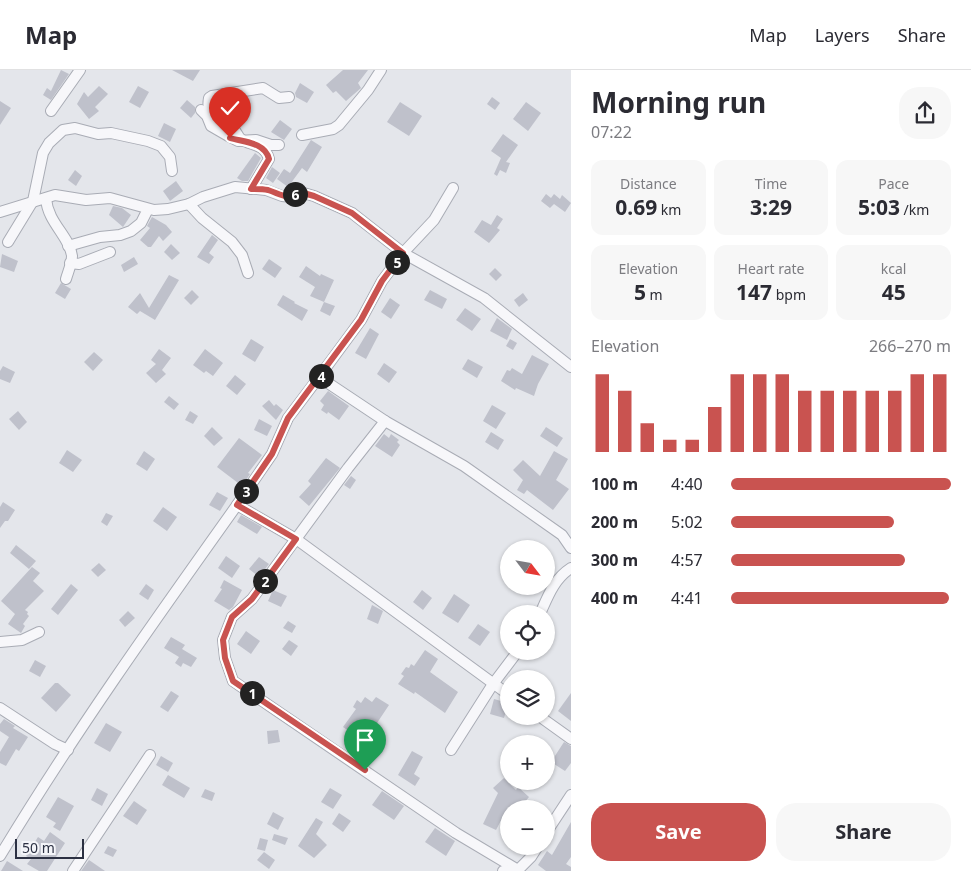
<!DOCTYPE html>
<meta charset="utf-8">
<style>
:root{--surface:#fff;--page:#f7f7f7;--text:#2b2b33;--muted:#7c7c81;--line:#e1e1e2;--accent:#c95350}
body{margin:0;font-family:"Noto Sans",sans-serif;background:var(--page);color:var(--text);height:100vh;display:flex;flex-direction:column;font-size:19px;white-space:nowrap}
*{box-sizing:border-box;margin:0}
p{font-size:16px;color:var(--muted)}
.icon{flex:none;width:28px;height:28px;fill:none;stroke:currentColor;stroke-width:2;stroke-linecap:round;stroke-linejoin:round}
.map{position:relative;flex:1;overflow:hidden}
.panel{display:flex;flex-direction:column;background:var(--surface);width:400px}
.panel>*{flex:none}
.needle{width:32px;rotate:121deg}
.controls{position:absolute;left:500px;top:470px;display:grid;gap:10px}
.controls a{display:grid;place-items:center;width:55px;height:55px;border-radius:50%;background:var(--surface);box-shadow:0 1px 4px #0004;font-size:25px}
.scale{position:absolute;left:15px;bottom:12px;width:69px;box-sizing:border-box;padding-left:5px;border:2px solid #2c3143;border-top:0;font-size:14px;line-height:18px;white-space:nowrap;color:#2c3143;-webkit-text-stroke:4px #f4f5f9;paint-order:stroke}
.pin{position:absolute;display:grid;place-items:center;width:42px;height:42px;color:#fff;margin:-51px -21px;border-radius:50% 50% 50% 0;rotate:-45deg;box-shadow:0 0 5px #0007}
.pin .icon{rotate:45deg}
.km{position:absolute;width:25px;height:25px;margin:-12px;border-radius:50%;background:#222;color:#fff;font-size:14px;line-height:25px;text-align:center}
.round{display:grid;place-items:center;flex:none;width:52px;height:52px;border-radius:20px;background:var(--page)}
.head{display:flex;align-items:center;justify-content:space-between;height:85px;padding:0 20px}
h1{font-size:28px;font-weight:700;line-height:38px}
.metrics{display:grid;grid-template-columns:repeat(3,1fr);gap:8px;height:85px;padding:5px 20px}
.metrics div{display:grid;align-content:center;border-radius:12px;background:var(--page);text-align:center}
.metrics b{font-size:21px;font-weight:700}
.metrics small{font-size:14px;font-weight:400}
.metrics p{font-size:14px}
.chart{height:140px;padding:10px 20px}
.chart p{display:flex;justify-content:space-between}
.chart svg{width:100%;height:90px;margin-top:5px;stroke:var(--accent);stroke-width:6}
.primary-button{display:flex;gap:10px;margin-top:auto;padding:10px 20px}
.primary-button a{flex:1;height:58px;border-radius:20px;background:var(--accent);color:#fff;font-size:20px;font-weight:700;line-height:58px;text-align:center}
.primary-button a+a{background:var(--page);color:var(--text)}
ul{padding:0 20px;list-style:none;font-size:16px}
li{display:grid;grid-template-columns:80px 60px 1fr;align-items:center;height:38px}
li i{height:12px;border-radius:6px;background:var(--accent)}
header{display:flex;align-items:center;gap:30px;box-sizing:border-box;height:70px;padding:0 25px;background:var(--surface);border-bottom:1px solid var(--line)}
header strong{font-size:24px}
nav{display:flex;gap:28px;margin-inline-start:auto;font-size:18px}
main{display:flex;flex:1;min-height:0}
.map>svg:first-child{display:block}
.building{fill:#bfc1cb}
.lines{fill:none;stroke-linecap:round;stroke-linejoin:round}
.street-casing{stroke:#a9acb5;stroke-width:12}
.street{stroke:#f7f7fa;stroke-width:10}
.route-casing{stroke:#fff;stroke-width:10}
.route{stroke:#c95350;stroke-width:6}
</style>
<header>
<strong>Map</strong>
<nav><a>Map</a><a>Layers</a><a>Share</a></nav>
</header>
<main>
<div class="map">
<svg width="571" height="801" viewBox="0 0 571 801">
<rect width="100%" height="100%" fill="#e4e6eb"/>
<!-- building -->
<g class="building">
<polygon points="61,0 69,4 51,30 43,25 47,18 51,21"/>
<polygon points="172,0 200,0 193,11"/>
<polygon points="343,0 368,0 358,13 361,18 346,31 336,21 333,23 326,15"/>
<polygon points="300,13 314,22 307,33 296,27 295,23"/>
<polygon points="99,16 108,24 95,37 99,41 89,49 77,34 84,22 88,27"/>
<polygon points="138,16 149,22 140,38 129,32"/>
<polygon points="492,27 500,33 495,40 487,34"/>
<polygon points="187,30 195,37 195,43 191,48 180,38"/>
<polygon points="0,31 11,38 0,55"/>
<polygon points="400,32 422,46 409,66 387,52"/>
<polygon points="526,32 541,43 528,61 513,49"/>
<polygon points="280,50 292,59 284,70 271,62"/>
<polygon points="164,53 176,59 170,72 158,66"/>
<polygon points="503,64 518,75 506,92 510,93 506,103 500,100 497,106 494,104 501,88 491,81"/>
<polygon points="311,70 322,77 307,102 302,98 288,117 277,109 284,99 290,103"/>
<polygon points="255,83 261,88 248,111 242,111 237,108"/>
<polygon points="272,97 280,103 273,113 266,108"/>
<polygon points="75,100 82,106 76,116 68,110"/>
<polygon points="176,111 183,121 170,131 163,121"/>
<polygon points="546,124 551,128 554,124 560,129 562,125 571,133 565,142 554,134 550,138 541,131"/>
<polygon points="113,136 122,138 131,145 123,157 109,145"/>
<polygon points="497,145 503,149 497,158 500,160 489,173 474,162 482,150 491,155"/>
<polygon points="152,147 166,155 172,162 163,171 159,166 151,177 148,177 140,170 150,158 147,156"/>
<polygon points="212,165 218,170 209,183 214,187 209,194 197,187"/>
<polygon points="171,174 180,183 172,190 164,182"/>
<polygon points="2,184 18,191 14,202 0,197"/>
<polygon points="134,187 138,194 124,202 121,195"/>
<polygon points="269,189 282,198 275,208 262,199"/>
<polygon points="306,196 320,206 321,204 334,210 324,232 335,236 330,246 320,241 324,232 310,226 315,217 299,207"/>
<polygon points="495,198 502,205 496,211 489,204"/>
<polygon points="169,205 179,210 155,250 140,241 137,244 128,237 140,223 149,238"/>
<polygon points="61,213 71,219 65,229 55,223"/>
<polygon points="192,220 199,227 191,235 184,228"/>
<polygon points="430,220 447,229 442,239 424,230"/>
<polygon points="523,223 528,230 519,237 514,230"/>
<polygon points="283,225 295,232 294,233 308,240 302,251 277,235"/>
<polygon points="390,228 400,235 391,249 381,242"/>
<polygon points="465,238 481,249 472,261 456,250"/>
<polygon points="497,248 512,259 507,270 490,261"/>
<polygon points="370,258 379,264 366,289 355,283"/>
<polygon points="251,269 264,277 255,292 242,284"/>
<polygon points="510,269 517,273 513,280 506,276"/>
<polygon points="159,279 171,288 162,300 166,304 156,313 146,303 156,294 151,290"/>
<polygon points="205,279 223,293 213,306 206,301 204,303 193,295"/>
<polygon points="94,282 103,290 93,301 84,292"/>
<polygon points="532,285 549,294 538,314 534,326 516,318 515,320 501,311 507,300 510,301 512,298 522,304"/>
<polygon points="468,289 483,297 477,308 462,299"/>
<polygon points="384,293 397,302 389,313 377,304"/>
<polygon points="3,296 15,302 10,313 0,309 0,301"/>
<polygon points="235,305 246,314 237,325 226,316"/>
<polygon points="328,321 349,336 339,350 328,342 327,344 321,340 324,335 320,331"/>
<polygon points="169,326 179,334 174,340 164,332"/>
<polygon points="269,330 274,336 276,334 283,340 276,350 262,336"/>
<polygon points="492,335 506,343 496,359 483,351"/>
<polygon points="18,341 27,352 19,360 9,349"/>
<polygon points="190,341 198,346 193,354 185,350"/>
<polygon points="259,349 272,356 267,366 254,360"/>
<polygon points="212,357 223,368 214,376 204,366"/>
<polygon points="546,357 563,368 557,377 540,366"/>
<polygon points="491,362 504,370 498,380 485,372"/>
<polygon points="384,364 389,368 391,364 399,370 397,372 400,375 392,387 375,376"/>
<polygon points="239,368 262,385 248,403 250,404 242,416 217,397"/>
<polygon points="67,380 82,390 73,402 59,393"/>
<polygon points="144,381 155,389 147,401 136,394"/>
<polygon points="554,381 568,389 556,410 569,419 553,440 527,420 524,424 517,420 523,410 513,400 523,390 540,406"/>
<polygon points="326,388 340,398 309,436 299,427 311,414 308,411"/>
<polygon points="351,406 356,410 350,419 344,415"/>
<polygon points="217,422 228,428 220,441 209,435"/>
<polygon points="3,432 15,440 8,451 5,451 0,458 0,437"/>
<polygon points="163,437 177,447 167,461 153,451"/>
<polygon points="106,443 113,446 107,456 101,452"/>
<polygon points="241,445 262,457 257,464 237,452"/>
<polygon points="16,475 36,491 29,499 10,483"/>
<polygon points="226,486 240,496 232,508 218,498"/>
<polygon points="259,487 269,494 259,507 249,499"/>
<polygon points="99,493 106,500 98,507 91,500"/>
<polygon points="32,497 40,503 33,511 44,521 25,540 28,542 27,544 29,546 23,554 25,556 21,563 8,554 15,544 1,531"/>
<polygon points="224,510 242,520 233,537 229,540 214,531 222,519 220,518"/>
<polygon points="71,514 78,520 58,545 51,539"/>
<polygon points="146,514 154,520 148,530 139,524"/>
<polygon points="273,520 287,526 281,537 268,531"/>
<polygon points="422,520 432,528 423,540 413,532"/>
<polygon points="454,524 470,535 458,553 442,543"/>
<polygon points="372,535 383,541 378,554 367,549"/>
<polygon points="128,541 135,548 125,557 119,550"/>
<polygon points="288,551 296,556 292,563 283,558"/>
<polygon points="478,554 490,562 480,576 468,568"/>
<polygon points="246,561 260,571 251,584 237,574"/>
<polygon points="171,567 185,575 182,579 197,588 191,597 183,593 181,597 175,593 179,587 164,578"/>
<polygon points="289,570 298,576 291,586 282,579"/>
<polygon points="425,580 438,589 430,602 458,622 445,643 415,622 414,624 398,614 404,606 401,604 406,597 409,598 411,594 414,596"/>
<polygon points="35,590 46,596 40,607 29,601"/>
<polygon points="55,613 58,613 71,625 56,642 41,628"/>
<polygon points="171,621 179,626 168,642 160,637"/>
<polygon points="571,623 571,651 558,641"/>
<polygon points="365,627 372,632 376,627 389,635 373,659 378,662 369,675 343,657 356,639 353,637 357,630 361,633"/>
<polygon points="494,629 508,633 504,648 490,644"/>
<polygon points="4,649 15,656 13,658 28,667 19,681 16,679 6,696 0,693 0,682 9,667 0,661 0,654"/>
<polygon points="106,653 122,662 110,682 94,673"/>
<polygon points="278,660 280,672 268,674 267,661"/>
<polygon points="564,672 571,676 571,693 565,701 551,692"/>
<polygon points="412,681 423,687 414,704 420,708 415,716 398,705"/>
<polygon points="161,686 173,693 168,702 156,695"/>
<polygon points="168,705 190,718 184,728 162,715"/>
<polygon points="504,708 516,720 518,717 529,727 519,739 511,739 508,737 496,760 483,754 498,723 493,718"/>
<polygon points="97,718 108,724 102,736 91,730"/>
<polygon points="330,718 342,725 333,739 321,732"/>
<polygon points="205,719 215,723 212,731 201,727"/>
<polygon points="382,721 404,736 394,750 372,735"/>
<polygon points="58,727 74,736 60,761 53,757 56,753 46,747"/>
<polygon points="134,731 147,740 137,755 123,746"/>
<polygon points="273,742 284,748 278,760 267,754"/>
<polygon points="339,743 351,751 343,762 332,754"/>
<polygon points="316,748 323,752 316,764 327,775 314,788 298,776"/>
<polygon points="571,752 571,787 566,794 571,797 571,801 546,801 538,795 547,781 552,785"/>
<polygon points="435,758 455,771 446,786 425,772"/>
<polygon points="50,762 65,773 47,801 39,801 27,794 31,789 26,786 38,767 44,771"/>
<polygon points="274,764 288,768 285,775 272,770"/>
<polygon points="260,768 268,770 265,781 257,779"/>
<polygon points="108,776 117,780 113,787 104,783"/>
<polygon points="264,782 275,790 269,799 257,790"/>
<polygon points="89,790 105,801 81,801"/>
<polygon points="7,791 23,801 1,801"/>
</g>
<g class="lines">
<defs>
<g id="street">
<polyline points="201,40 207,46 211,56 230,67 238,71 256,70 271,75 279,75"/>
<polyline points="51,41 80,0"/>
<polyline points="302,65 333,59 339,55 368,20 381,0"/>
<path d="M251 119 269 89C265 73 250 76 241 69 238 67 237 62 234 60 222 50 205 49 209 28L212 26 263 18 279 28 289 27"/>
<path d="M46 129C48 153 70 167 72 186 72 193 68 202 66 209"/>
<polyline points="189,134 202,148 232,172 242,185 248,203"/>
<polyline points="0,142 55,125 86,130 110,128 154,140 168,139 189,134 203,127 235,117 266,120 282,126 291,127 300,122 314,126 352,143 403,183 484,228 571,297"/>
<polyline points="8,172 33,131 43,83 49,73 63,60 75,58 98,64 111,63 148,71 161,76 170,87 172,101"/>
<polyline points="68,176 100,167 120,165 131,161 141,153 148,139"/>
<polyline points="70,193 79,194 110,182"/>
<polyline points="319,307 361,250 382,211 403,183 434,150 453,118"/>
<polyline points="385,351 348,398 252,529 232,547 223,570 225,588 233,611 456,763 518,800"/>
<path d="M540 544C548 526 554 509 571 498"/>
<polyline points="0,572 22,570 39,562"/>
<polyline points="509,625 296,469 237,435 272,384 288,348 319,307 385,351 464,396 562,465 571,478"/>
<polyline points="0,638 55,674 68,680"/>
<polyline points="539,646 571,669"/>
<polyline points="451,680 493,614 518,581"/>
<polyline points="546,763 571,725"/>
<path d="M0 786C73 665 155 550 237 435"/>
<polyline points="73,801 150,685"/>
<polyline points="503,801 518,800 531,787 538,776"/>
</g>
</defs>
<!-- street casing -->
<use href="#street" class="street-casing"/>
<!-- street -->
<use href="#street" class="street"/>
</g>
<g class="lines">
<defs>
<path id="route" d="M230 68C243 72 265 72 269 89L251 119C257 119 263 119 268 120 283 125 285 130 300 122L314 126 352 143 403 183 382 211 361 250 288 348 272 384 237 435 296 469 252 529 232 547 223 570 225 588 233 611 365 700"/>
</defs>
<!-- route casing -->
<use href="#route" class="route-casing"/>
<!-- route -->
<use href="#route" class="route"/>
</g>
</svg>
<div class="controls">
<a><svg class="needle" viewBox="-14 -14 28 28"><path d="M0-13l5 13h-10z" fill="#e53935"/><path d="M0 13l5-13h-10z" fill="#7c7c81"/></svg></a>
<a><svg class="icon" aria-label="locate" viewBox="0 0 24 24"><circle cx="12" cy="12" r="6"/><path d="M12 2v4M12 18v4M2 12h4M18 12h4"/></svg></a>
<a><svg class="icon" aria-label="layers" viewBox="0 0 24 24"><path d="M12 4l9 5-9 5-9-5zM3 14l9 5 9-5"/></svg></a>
<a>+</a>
<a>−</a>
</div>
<div class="scale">50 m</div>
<div class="pin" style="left:365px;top:700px;background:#1e9e55"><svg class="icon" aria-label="arrive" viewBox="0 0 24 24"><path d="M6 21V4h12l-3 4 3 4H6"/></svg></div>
<div class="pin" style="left:230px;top:68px;background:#d93025"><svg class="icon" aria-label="check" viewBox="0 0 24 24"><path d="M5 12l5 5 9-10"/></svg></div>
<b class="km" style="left:252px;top:623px">1</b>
<b class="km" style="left:265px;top:511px">2</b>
<b class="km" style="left:246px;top:421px">3</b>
<b class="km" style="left:321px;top:306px">4</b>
<b class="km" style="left:397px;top:192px">5</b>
<b class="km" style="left:295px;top:124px">6</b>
</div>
<section class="panel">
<div class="head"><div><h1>Morning run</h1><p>07:22</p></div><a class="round"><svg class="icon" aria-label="share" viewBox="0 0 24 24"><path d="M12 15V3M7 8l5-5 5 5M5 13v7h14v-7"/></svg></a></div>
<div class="metrics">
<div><p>Distance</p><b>0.69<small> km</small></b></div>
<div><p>Time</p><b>3:29</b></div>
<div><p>Pace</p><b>5:03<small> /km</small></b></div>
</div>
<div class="metrics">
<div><p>Elevation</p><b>5<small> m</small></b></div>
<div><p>Heart rate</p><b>147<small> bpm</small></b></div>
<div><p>kcal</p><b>45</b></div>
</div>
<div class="chart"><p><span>Elevation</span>266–270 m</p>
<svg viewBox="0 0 160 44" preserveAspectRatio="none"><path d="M5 44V6M15 44V14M25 44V30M35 44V38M45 44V38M55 44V22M65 44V6M75 44V6M85 44V6M95 44V14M105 44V14M115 44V14M125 44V14M135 44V14M145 44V6M155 44V6"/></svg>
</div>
<ul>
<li><b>100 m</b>4:40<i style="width:100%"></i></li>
<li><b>200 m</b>5:02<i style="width:74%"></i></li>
<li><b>300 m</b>4:57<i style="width:79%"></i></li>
<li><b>400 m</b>4:41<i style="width:99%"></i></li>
</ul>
<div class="primary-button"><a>Save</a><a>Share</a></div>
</section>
</main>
